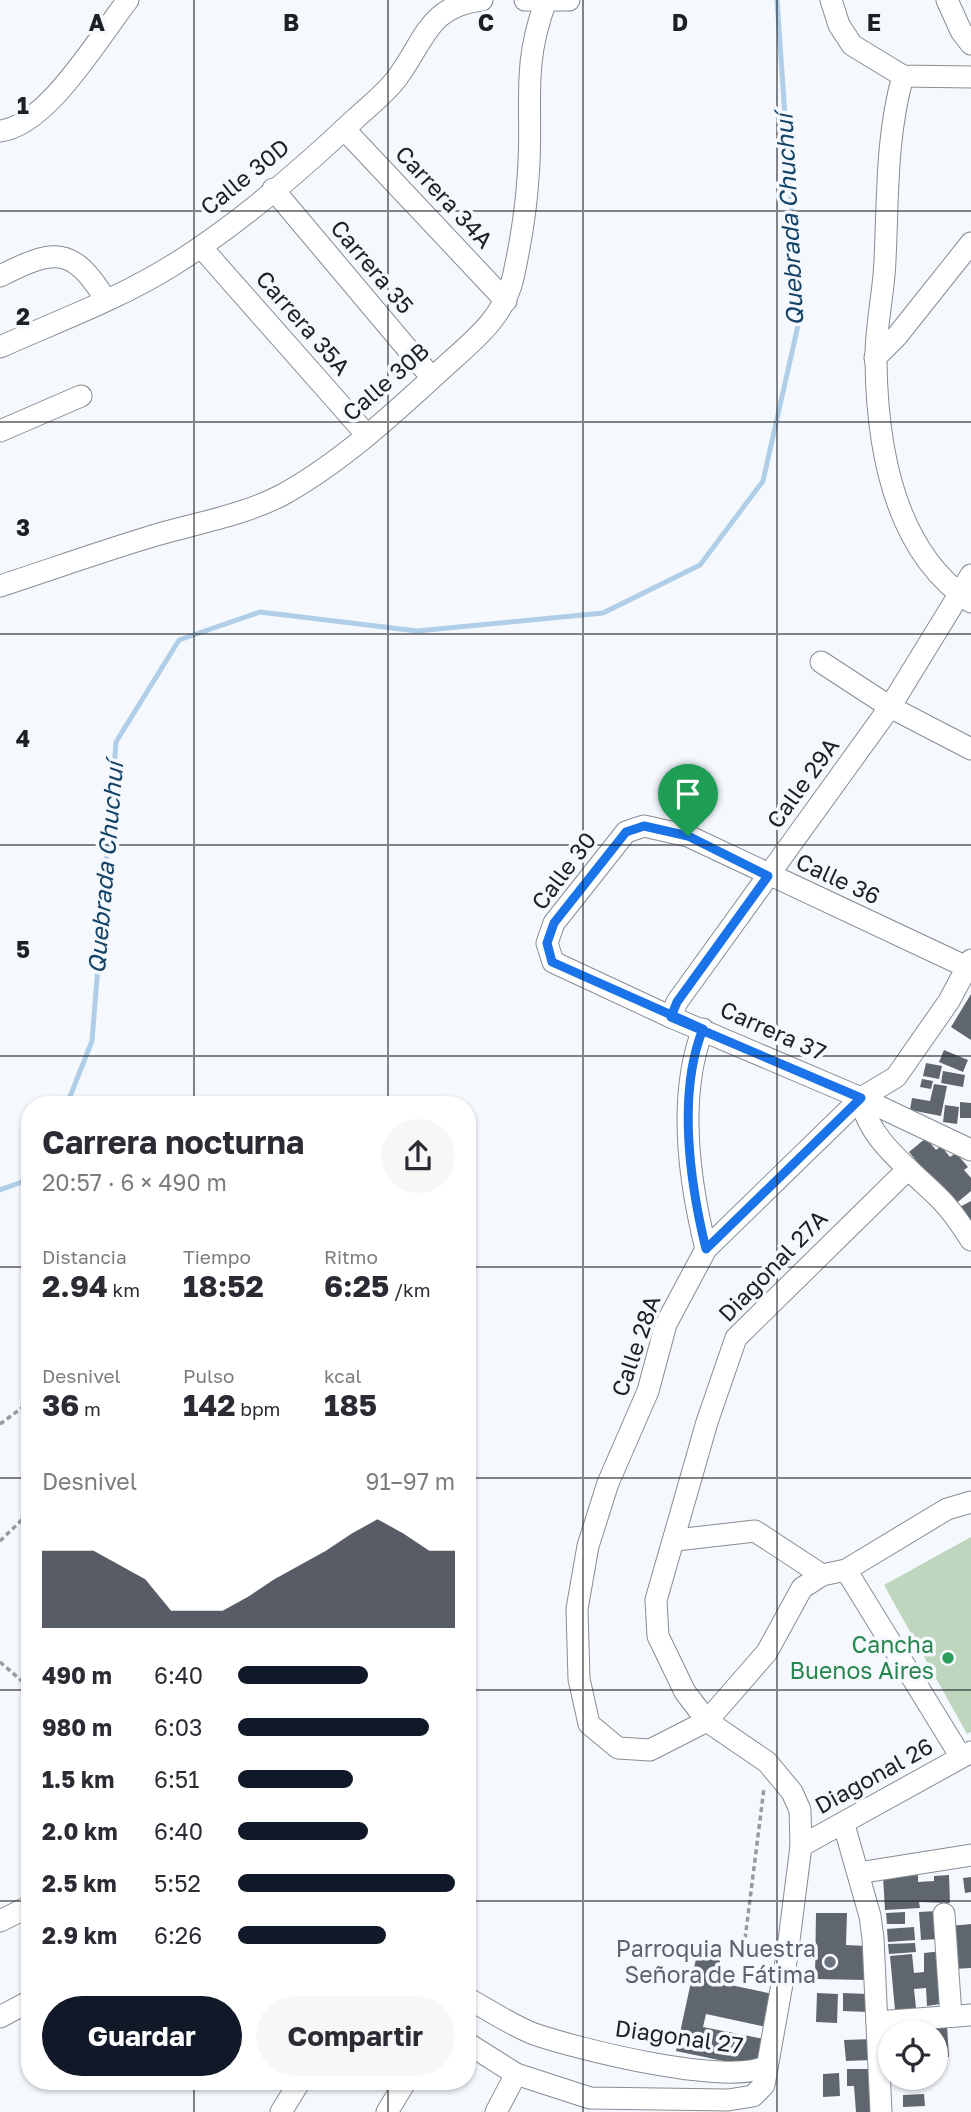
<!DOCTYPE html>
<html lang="es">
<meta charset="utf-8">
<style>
:root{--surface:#fff;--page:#f7f7f7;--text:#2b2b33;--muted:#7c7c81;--accent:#111827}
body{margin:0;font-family:"Golos Text",sans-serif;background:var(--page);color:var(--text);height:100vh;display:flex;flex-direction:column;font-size:26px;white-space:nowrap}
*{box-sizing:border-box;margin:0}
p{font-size:23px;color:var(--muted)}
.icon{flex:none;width:38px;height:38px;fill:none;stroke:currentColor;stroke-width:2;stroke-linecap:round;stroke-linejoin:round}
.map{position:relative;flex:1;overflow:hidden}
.drawer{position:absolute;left:21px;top:1096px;width:455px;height:994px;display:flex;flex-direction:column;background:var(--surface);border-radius:28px;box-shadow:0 2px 5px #0004}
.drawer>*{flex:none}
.tools{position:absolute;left:878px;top:2020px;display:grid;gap:14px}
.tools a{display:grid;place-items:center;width:70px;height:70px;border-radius:50%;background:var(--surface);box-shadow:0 2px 5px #0004;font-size:35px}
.pin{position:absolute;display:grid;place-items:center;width:60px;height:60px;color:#fff;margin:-72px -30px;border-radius:50% 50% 50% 0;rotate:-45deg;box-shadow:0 0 7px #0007}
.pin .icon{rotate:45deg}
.round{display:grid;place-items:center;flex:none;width:74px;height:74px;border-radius:37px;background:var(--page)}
.head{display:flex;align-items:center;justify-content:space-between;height:119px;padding:0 21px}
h1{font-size:32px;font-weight:700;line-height:52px}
.metrics{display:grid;grid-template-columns:repeat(3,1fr);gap:10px;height:119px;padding:7px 21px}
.metrics div{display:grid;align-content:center}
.metrics b{font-size:30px;font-weight:700}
.metrics small{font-size:19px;font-weight:400}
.metrics p{font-size:19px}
.chart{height:196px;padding:14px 21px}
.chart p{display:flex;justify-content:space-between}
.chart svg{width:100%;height:126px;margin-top:7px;fill:var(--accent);opacity:.7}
.action{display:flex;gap:14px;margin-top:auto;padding:14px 21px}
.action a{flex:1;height:80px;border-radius:42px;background:var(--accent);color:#fff;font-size:28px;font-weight:700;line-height:80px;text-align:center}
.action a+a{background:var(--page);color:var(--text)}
ul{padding:0 21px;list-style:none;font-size:23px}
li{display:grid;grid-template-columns:112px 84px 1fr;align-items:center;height:52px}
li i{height:18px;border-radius:9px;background:var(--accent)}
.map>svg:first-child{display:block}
.green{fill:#bed6bd}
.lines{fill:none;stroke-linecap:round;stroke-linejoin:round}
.stream{stroke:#b1cee8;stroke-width:5}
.building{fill:#60666d}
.minor-casing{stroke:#868d93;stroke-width:23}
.path{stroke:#979b9f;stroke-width:3.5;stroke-dasharray:5 3.5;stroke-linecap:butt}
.minor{stroke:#fff;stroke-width:21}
.route-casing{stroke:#fff;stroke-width:14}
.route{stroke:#1a73e8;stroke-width:9}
.grid{fill:none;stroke:#1e2124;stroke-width:2;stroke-opacity:0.55}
.leisure-dot{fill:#2e9e5b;stroke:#f5f9fe;stroke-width:2.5}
.worship-dot{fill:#6b7280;stroke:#f5f9fe;stroke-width:2.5}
.labels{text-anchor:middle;stroke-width:7;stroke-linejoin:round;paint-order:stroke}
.street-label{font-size:23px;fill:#1e2124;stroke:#f5f9fe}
.leisure-label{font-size:23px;fill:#27864d;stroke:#f5f9fe;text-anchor:end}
.worship-label{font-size:23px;fill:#5b616d;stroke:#f5f9fe;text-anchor:end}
.water-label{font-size:24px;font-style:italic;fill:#154366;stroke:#f5f9fe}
.grid-label{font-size:23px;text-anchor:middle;font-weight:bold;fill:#1e2124;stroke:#f5f9fe;stroke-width:7;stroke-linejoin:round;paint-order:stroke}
</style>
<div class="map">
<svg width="971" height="2112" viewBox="0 0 971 2112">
<rect width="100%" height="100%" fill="#f5f9fe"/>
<!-- green -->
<polygon class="green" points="971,1537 971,1732 967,1734 884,1585"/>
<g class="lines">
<!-- stream -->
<g class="stream">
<polyline points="67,1104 92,1041 116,742 179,640 260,612 417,631 603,613 700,565 763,481 799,321 777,0"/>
<polyline points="0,1190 30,1179"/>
</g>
</g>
<!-- building -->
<g class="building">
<polygon points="971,994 971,1040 951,1027"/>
<polygon points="944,1050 968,1060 963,1072 939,1062"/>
<polygon points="926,1063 942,1066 939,1079 923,1076"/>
<polygon points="943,1071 965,1075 963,1087 941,1083"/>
<polygon points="922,1079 933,1081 931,1089 920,1087"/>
<polygon points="934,1084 947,1086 941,1116 910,1110 912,1098 930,1101"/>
<polygon points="960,1102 971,1103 971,1118 960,1118"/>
<polygon points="945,1105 959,1107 957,1124 943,1122"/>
<polygon points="926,1138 936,1150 941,1146 950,1157 956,1153 968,1167 964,1170 971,1178 971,1191 953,1206 909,1152"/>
<polygon points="971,1201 971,1220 966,1223 958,1208"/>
<polygon points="918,1875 918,1882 934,1881 934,1876 949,1875 950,1903 919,1902 920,1908 885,1910 883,1877"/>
<polygon points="971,1877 971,1892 965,1893 963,1878"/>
<polygon points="937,1911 939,1939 921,1940 919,1912"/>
<polygon points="905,1912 905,1924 887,1924 886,1913"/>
<polygon points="816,1913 847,1913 846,1945 866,1946 865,1980 815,1979"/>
<polygon points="971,1924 971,1968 953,1969 950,1926"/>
<polygon points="914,1927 915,1940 888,1942 887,1929"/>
<polygon points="915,1943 916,1952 889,1954 888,1944"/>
<polygon points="699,1945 722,1950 716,1982 773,1994 766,2027 706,2014 703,2027 764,2039 757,2068 676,2051"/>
<polygon points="942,1951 947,2003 927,2006 926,1988 914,1989 916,2008 895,2010 890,1956 912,1954 914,1973 924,1972 924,1953"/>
<polygon points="817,1993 838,1994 837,2023 816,2022"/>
<polygon points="843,1993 868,1994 868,2012 843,2011"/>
<polygon points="947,2026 949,2057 937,2057 936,2032 932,2032 932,2027"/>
<polygon points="872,2039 873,2060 846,2061 844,2040"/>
<polygon points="847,2069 873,2069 878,2112 856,2112 854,2086 847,2086"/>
<polygon points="839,2073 840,2096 823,2097 823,2074"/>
<polygon points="924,2094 925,2106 903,2107 903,2095"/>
</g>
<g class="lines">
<defs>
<g id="minor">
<polyline points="525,0 569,0"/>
<polyline points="831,0 839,25 852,45 903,76 971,77"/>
<polyline points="947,0 961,31 971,44"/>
<path d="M903 76C886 136 888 198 885 260 884 293 875 328 876 361 877 448 894 551 971 602"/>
<polyline points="344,129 506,301"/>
<path d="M0 131C47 126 99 37 128 0"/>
<polyline points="273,189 432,378"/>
<polyline points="201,247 366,434"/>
<path d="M0 276C54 249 72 245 106 300"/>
<path d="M0 347C58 321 119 299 173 265 236 226 301 170 355 119 369 106 386 93 397 78 426 39 428 6 482 0"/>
<polyline points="875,358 897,336 971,243"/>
<polyline points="0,431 81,396"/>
<path d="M0 586C49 570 97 553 146 538 190 524 240 517 282 495 340 463 391 416 440 371 470 343 503 320 513 278 520 246 526 211 528 178 534 111 520 69 546 1"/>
<polyline points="821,662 890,707 971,749"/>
<polyline points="971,969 688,836 644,826 626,832 554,923 547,943 553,962 671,1017 861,1098 971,1150"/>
<polyline points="671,1017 677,1002 890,707 971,575"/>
<path d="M703 1029C677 1097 689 1181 706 1249"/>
<path d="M861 1098C867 1140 913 1171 941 1200 953 1212 962 1226 971 1240"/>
<polyline points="676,1540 755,1531 822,1575"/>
<polyline points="846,1570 947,1509 971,1502"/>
<polyline points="961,1757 846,1570 822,1575 802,1588 767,1652 707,1721 650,1750 618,1748 589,1724 579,1679 577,1609 588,1546 608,1483 648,1391 666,1324 706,1249 861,1098 896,1077 949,1001 971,960"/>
<polyline points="844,1825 870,1916 873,1938 881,2112"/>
<polyline points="801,1846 971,1752"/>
<polyline points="858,1873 971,1855"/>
<polyline points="944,1914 951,2016"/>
<polyline points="0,1921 30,1906"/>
<path d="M467 1998C489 2010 511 2025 534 2034 578 2049 729 2087 767 2066"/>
<polyline points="0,2017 30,2001"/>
<polyline points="877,2022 971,2015"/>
<polyline points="467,2043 516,2074 590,2098 728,2100 753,2096 764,2085 787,1956 801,1846 800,1810 792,1792 767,1762 707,1721 685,1692 658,1636 656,1600 707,1422 736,1338 907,1170"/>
<polyline points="281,2112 300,2081"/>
<polyline points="387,2112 406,2081"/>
<polyline points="496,2112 516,2074"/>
</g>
</defs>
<!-- minor casing -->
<use href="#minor" class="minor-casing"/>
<!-- path -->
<g class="path">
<polyline points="0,1424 30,1402"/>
<polyline points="0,1541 30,1512"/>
<polyline points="0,1662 30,1688"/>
<polyline points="744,1947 764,1788"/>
</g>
<!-- minor -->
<use href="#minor" class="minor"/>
</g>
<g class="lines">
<defs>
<path id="route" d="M688 836 644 826 626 832 554 923 547 943 552 962 703 1029C677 1093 690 1184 706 1249L861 1098 671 1017 677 1002 768 876 688 836"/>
</defs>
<!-- route casing -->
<use href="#route" class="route-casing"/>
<!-- route -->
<use href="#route" class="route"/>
</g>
<!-- grid -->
<path class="grid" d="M194 0V1104M388 0V1104M583 0V2112M777 0V2112M0 211H971M0 422H971M0 634H971M0 845H971M0 1056H971M0 1267H30M467 1267H971M0 1478H30M467 1478H971M0 1690H30M467 1690H971M0 1901H30M467 1901H971M194 2081V2112M388 2081V2112"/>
<!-- markers -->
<circle class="leisure-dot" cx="948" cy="1658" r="7"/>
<circle class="worship-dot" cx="830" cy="1962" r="7"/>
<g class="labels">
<!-- street labels -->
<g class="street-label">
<text transform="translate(245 177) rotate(-39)" y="8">Calle 30D</text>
<text transform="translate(444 197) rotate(47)" y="8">Carrera 34A</text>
<text transform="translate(372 267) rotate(50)" y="8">Carrera 35</text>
<text transform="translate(303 323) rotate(49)" y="8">Carrera 35A</text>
<text transform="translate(386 382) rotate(-41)" y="8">Calle 30B</text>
<text transform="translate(803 783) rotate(-54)" y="8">Calle 29A</text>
<text transform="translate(564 871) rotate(-53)" y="8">Calle 30</text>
<text transform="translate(838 879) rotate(25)" y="8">Calle 36</text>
<text transform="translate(773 1031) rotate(24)" y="8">Carrera 37</text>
<text transform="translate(773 1266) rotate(-46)" y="8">Diagonal 27A</text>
<text transform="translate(636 1346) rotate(-71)" y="8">Calle 28A</text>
<text transform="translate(874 1776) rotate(-29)" y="8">Diagonal 26</text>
<text transform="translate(679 2037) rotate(8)" y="8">Diagonal 27</text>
</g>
<!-- leisure labels -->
<g class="leisure-label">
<text x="934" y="1653">Cancha<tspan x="934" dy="26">Buenos Aires</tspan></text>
</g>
<!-- worship labels -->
<g class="worship-label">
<text x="816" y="1957">Parroquia Nuestra<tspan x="816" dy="26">Señora de Fátima</tspan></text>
</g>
<!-- water labels -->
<g class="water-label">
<text transform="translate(790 220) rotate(-93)" y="8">Quebrada Chuchuí</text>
<text transform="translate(106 868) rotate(-85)" y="8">Quebrada Chuchuí</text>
</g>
</g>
<g class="grid-label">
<text x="97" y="31">A</text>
<text x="291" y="31">B</text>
<text x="486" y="31">C</text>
<text x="680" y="31">D</text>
<text x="874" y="31">E</text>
<text x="23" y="114">1</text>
<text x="23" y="325">2</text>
<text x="23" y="536">3</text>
<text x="23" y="747">4</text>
<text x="23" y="958">5</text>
</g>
</svg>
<div class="tools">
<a><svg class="icon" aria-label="locate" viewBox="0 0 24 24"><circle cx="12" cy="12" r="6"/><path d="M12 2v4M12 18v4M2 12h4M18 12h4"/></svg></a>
</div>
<div class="pin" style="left:688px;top:836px;background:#1e9e55"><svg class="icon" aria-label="arrive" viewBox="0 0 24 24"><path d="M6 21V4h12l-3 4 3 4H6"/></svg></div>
<section class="drawer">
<div class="head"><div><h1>Carrera nocturna</h1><p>20:57 · 6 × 490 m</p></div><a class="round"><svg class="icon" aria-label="share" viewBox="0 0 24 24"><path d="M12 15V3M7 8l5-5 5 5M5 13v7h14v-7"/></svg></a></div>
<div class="metrics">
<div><p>Distancia</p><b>2.94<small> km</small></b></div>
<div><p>Tiempo</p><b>18:52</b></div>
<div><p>Ritmo</p><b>6:25<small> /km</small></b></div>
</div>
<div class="metrics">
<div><p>Desnivel</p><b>36<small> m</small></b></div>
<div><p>Pulso</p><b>142<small> bpm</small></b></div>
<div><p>kcal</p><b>185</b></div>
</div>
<div class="chart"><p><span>Desnivel</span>91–97 m</p>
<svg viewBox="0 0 160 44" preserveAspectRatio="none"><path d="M0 44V17L10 17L20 17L30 22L40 27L50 38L60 38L70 38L80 33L90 27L100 22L110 17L120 11L130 6L140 11L150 17L160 17V44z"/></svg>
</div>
<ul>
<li><b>490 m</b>6:40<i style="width:60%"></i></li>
<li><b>980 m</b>6:03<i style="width:88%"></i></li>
<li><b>1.5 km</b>6:51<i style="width:53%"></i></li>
<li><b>2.0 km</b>6:40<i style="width:60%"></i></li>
<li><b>2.5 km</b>5:52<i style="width:100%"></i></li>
<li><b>2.9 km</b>6:26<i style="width:68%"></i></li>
</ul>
<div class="action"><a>Guardar</a><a>Compartir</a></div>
</section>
</div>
